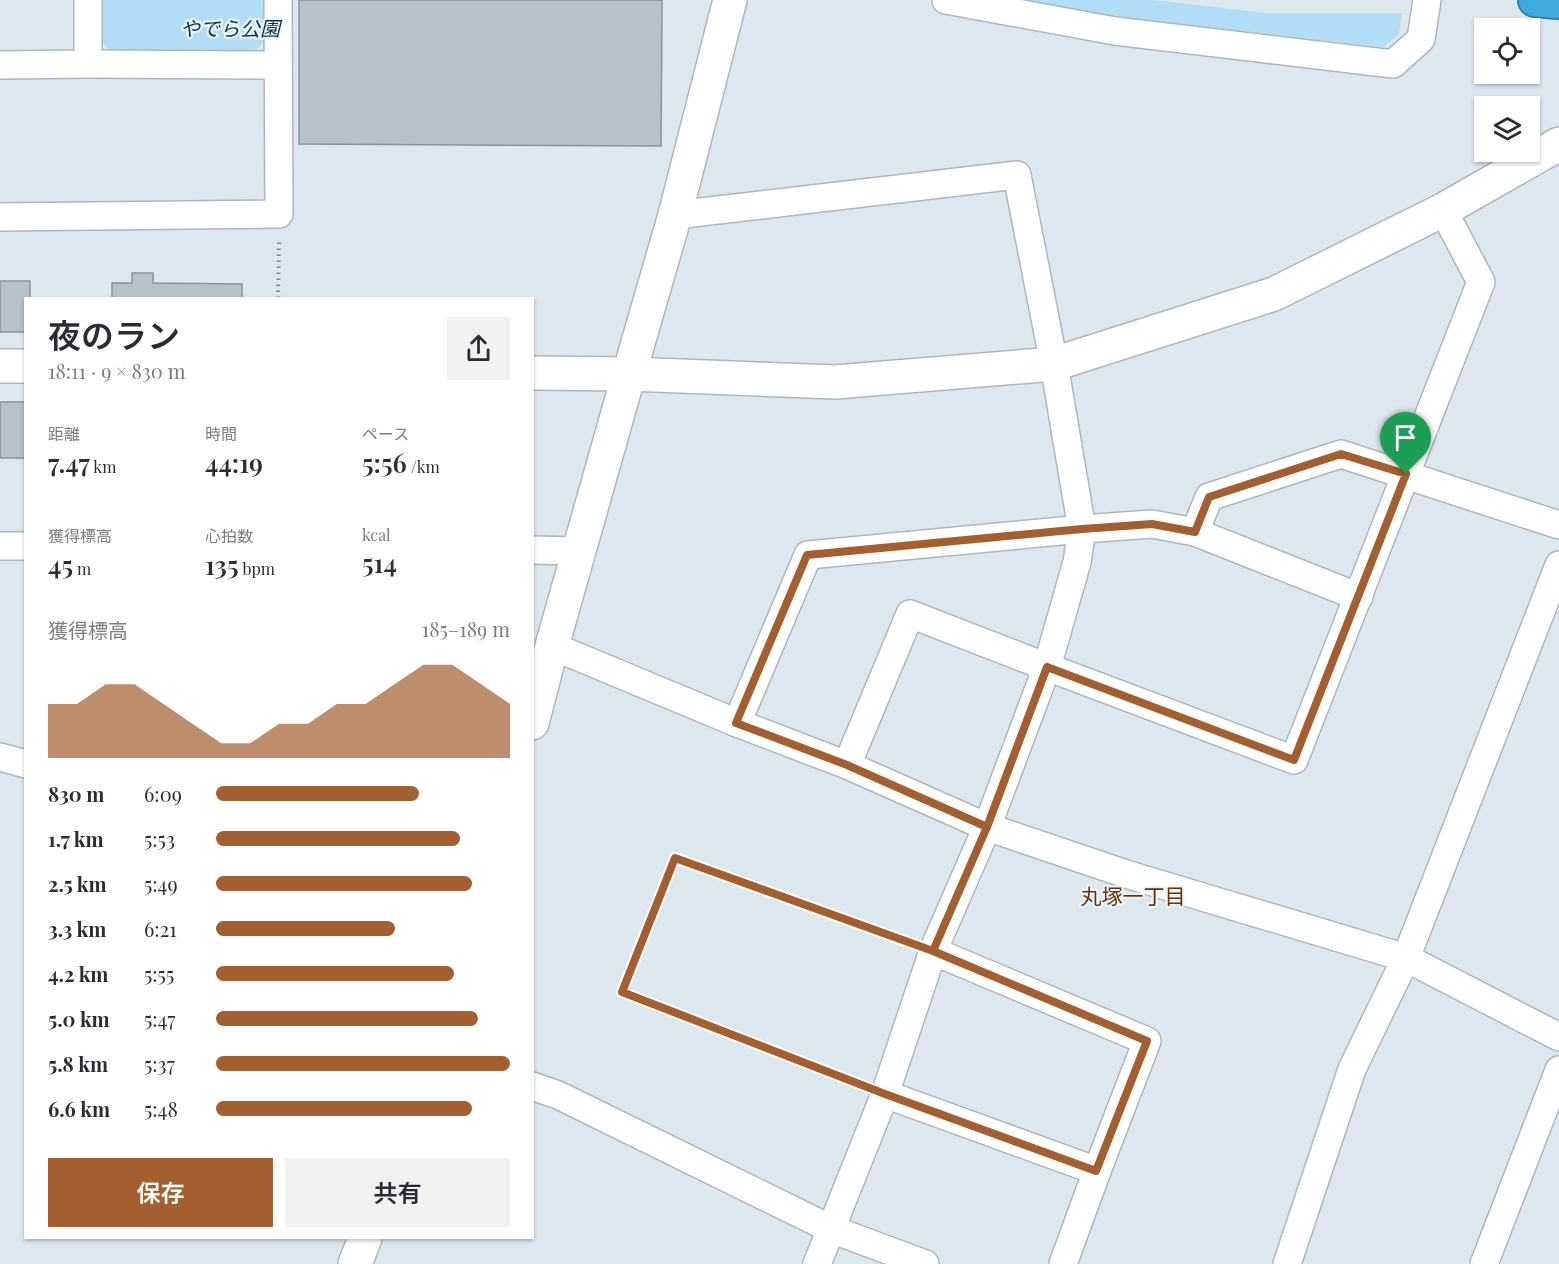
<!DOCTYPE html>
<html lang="ja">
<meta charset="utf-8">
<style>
:root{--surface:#fff;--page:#f2f2f3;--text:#2b2b33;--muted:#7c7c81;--accent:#a35f2f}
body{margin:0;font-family:"Playfair Display","Noto Sans JP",serif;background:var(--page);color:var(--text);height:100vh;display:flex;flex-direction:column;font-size:22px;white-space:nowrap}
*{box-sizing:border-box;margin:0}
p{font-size:20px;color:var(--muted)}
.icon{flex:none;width:33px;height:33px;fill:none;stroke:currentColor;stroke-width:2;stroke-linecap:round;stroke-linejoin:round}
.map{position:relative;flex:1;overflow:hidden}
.details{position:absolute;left:24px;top:297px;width:510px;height:942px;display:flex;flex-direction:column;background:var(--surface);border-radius:0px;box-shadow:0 2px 4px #0004}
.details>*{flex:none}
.tools{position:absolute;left:1474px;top:18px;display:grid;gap:12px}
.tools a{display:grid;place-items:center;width:66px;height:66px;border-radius:0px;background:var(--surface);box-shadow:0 2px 4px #0004;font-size:30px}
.pin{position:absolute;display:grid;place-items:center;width:51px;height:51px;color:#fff;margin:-62px -26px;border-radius:50% 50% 50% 0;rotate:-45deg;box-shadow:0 0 6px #0007}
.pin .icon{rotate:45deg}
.round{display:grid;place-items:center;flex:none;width:63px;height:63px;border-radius:0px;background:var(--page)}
.head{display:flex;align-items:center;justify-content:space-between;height:102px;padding:0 24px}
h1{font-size:33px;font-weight:600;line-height:45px}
.stats{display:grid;grid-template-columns:repeat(3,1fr);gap:9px;height:102px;padding:6px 24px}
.stats div{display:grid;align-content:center}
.stats b{font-size:26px;font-weight:600}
.stats small{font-size:16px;font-weight:400}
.stats p{font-size:16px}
.chart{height:168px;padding:12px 24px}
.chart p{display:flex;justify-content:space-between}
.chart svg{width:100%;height:108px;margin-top:6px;fill:var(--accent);opacity:.7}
.cta{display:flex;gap:12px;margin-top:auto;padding:12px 24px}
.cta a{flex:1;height:69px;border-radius:0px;background:var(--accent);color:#fff;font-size:24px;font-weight:600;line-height:69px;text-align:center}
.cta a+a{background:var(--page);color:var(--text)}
ul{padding:0 24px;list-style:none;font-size:20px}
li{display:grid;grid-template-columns:96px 72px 1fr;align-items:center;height:45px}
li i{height:15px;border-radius:8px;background:var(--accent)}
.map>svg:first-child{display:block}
.green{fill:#b1ddf6}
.building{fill:#b6c2c8;stroke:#889299;stroke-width:1.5}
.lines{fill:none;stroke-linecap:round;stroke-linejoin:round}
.street-casing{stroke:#abb7bd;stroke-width:30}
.secondary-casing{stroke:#abb7bd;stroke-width:36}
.highway-casing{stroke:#2d7394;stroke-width:36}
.path{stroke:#7f878b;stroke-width:4;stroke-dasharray:1.5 4.5;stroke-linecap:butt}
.street{stroke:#fff;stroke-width:27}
.secondary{stroke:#fff;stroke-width:33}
.highway{stroke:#40a9db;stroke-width:33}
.route-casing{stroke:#fff;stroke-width:12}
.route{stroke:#a35f2f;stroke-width:8}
.labels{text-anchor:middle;stroke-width:4.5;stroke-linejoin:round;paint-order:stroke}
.park-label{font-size:20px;font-style:italic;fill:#0e3345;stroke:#e9f5fc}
.neighbourhood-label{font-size:21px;fill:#6c3100;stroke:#e9f5fc}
</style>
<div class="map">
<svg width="1559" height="1264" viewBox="0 0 1559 1264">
<rect width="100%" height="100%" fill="#dce8ee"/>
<!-- green -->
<g class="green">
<polygon points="100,0 266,0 265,40 248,58 113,54 100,40"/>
<polygon points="1013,0 1153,0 1265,13 1402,13 1399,35 1382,47 1082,13"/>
</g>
<!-- building -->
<g class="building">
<polygon points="299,0 662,0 661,146 299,144"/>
<polygon points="132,273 153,273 153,283 242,284 242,298 112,298 112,283 132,283"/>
<polygon points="0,281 30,281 30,298 26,298 26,332 0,332"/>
<rect x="0" y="402" width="26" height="56"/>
</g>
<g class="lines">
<defs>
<g id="street">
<polyline points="946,0 1115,31 1393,64 1421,39 1427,0"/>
<polyline points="88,64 277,65"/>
<polyline points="0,65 88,64 88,0"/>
<polyline points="675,215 1017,175 1054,364 1082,529 1077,562 1047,667 987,827 933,951 885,1094 817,1264"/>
<polyline points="0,217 279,214 278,0"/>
<polyline points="1195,532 1209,497 1341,454 1559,525"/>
<polyline points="0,546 26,546"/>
<polyline points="532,550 579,551"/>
<polyline points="552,646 737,723 847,765 987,827 1126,874 1406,958 1559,1037"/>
<polyline points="737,723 808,555 1082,529 1152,524 1195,532 1359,597"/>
<polyline points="0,757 26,764"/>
<polyline points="847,765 910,614 1047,667 1294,760 1481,282 1443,210"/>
<polyline points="933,951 1147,1041 1097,1171 1063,1264"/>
<polyline points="532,1086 558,1095 831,1229 925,1264"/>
<polyline points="885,1094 1097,1171"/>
<polyline points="1287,1264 1352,1069 1406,958 1559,565"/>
<polyline points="1484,1264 1559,1070"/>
</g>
<g id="secondary">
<polyline points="0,366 26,366"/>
<polyline points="532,373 629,374 835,382 1054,364 1274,294 1443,210 1559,144"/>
<polyline points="532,723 552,646 629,374 675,215 730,0"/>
<polyline points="355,1264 365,1238"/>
</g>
<polyline id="highway" points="1535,0 1559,2"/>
</defs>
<!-- street casing -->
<use href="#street" class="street-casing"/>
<!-- secondary casing -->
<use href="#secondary" class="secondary-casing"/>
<!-- highway casing -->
<use href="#highway" class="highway-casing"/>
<!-- path -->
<g class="path">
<polyline points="278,298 279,239"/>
<polyline points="860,1084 622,992 675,858 907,942"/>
</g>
<!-- street -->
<use href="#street" class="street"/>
<!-- secondary -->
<use href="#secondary" class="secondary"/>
<!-- highway -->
<use href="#highway" class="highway"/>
</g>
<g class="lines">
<defs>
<polyline id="route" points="1406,474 1341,454 1209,497 1195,532 1152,524 1082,529 807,555 736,723 847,765 987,827 933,951 675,858 622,992 885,1094 1096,1171 1147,1041 933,951 987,827 1047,667 1294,760 1406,474"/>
</defs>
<!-- route casing -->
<use href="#route" class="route-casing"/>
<!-- route -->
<use href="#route" class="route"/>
</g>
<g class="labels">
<!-- park labels -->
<g class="park-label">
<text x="230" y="36">やでら公園</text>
</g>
<!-- neighbourhood labels -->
<g class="neighbourhood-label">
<text x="1133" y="904">丸塚一丁目</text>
</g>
</g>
</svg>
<div class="tools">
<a><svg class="icon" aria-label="locate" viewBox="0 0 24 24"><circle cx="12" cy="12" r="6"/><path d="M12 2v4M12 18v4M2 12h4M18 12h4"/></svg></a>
<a><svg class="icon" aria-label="layers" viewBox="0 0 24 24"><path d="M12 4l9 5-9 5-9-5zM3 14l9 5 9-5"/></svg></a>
</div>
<div class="pin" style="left:1406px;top:474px;background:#1e9e55"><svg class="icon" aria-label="arrive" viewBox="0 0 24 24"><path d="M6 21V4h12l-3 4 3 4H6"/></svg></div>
<section class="details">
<div class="head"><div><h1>夜のラン</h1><p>18:11 · 9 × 830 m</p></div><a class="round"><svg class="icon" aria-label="share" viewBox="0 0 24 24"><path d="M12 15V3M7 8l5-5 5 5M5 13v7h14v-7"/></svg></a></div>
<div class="stats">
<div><p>距離</p><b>7.47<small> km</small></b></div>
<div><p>時間</p><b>44:19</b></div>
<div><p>ペース</p><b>5:56<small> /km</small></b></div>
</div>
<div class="stats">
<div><p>獲得標高</p><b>45<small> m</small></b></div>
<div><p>心拍数</p><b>135<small> bpm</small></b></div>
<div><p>kcal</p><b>514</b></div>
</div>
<div class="chart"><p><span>獲得標高</span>185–189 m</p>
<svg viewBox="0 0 160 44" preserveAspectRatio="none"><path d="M0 44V22L10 22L20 14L30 14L40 22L50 30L60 38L70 38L80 30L90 30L100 22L110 22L120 14L130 6L140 6L150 14L160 22V44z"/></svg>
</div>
<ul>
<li><b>830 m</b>6:09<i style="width:69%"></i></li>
<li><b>1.7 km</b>5:53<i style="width:83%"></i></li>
<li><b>2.5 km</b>5:49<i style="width:87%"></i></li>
<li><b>3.3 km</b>6:21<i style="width:61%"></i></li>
<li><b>4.2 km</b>5:55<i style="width:81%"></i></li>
<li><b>5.0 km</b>5:47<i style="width:89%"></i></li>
<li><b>5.8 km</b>5:37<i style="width:100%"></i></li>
<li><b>6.6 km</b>5:48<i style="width:87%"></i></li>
</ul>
<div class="cta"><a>保存</a><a>共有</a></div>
</section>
</div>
